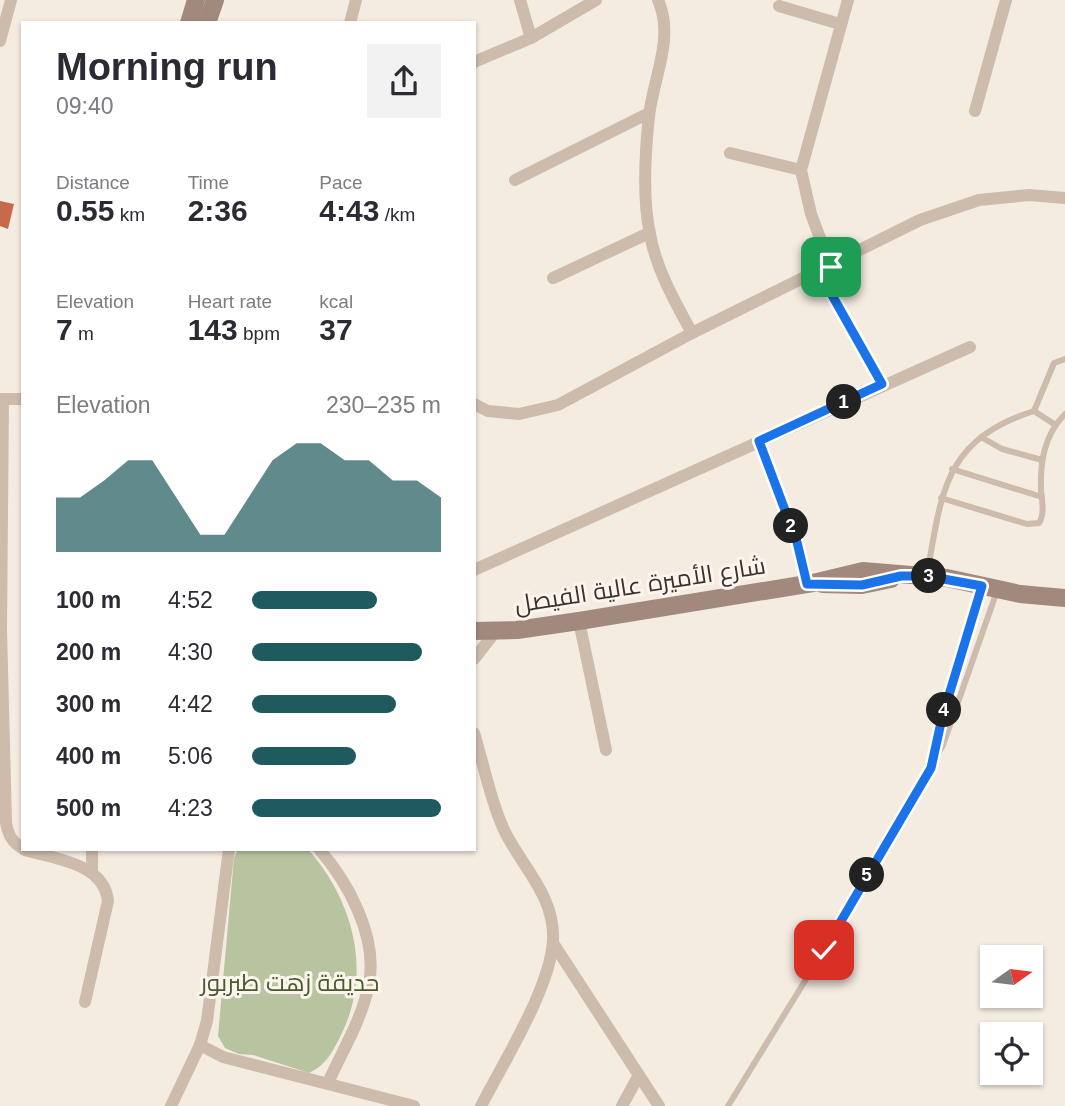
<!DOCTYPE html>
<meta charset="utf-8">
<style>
:root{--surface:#fff;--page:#f2f2f3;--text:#2b2b33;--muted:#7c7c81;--accent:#1f5a5e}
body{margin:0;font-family:Arial,Cairo,sans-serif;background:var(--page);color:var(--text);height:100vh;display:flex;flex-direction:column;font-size:26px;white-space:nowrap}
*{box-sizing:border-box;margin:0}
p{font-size:23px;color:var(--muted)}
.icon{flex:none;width:38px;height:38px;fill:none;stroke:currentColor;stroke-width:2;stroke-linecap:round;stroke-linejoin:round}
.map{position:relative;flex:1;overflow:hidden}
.details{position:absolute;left:21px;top:21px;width:455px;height:830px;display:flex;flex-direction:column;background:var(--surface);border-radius:0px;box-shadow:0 2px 5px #0004}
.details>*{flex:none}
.needle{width:46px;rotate:76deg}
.fabs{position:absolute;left:980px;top:945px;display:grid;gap:14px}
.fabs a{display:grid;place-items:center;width:63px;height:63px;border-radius:0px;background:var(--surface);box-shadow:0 2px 5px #0004;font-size:35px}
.pin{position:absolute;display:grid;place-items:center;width:60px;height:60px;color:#fff;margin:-30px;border-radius:14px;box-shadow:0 4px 10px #0006}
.km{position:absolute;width:35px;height:35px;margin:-18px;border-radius:50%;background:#222;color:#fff;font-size:19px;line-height:35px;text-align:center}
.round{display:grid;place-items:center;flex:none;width:74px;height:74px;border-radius:0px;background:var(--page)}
.headline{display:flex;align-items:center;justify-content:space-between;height:119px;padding:0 35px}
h1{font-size:38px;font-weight:600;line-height:52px}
.metrics{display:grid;grid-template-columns:repeat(3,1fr);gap:10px;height:119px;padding:7px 35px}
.metrics div{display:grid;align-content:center}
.metrics b{font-size:30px;font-weight:600}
.metrics small{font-size:19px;font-weight:400}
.metrics p{font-size:19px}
.chart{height:196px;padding:14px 35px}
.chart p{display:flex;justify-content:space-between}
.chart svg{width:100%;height:126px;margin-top:7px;fill:var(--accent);opacity:.7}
ul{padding:0 35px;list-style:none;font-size:23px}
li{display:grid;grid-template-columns:112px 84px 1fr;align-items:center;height:52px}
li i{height:18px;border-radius:9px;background:var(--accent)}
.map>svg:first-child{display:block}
.green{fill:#b8c4a0}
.building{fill:#c8694b}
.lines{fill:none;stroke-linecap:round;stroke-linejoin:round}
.lane{stroke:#cdbbac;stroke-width:6}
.street{stroke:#cdbbac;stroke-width:12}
.secondary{stroke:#a18a7d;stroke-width:18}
.route-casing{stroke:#fff;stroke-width:14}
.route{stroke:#1a73e8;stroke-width:9}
.labels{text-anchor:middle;stroke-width:6;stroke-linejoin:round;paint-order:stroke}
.street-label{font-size:24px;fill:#3b302b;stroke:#fbf5ee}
.park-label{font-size:24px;fill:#4a5a2e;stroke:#fbf5ee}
</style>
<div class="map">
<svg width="1065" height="1106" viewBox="0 0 1065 1106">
<rect width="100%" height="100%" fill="#f4ebe1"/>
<!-- green -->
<path class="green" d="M238 849H308C354 902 373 973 340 1037 332 1053 326 1065 309 1073L253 1055 239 1054 225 1048 218 1036 234 858Z"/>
<!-- building -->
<polygon class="building" points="0,201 14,204 8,229 0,226"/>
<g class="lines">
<!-- lane -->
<g class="lane">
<polyline points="819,272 882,385"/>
<polyline points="1034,411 1054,424"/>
<polyline points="981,437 1002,449 1042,460"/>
<polyline points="952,469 1042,497"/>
<path d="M941 498 1027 524 1039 523C1045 514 1042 501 1041 491 1040 462 1044 435 1065 414"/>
<path d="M927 574C942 493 943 440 1034 411L1054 363 1065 359"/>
<polyline points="932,762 942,718 982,588"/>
<polyline points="728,1106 824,950 943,745 997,591"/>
</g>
<!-- street -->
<g class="street">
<polyline points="520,0 531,38"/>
<path d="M658 0C675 37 653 79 649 116 645 153 642 197 650 234 656 269 675 302 692 333"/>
<polyline points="779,6 840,24"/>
<polyline points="350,23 356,0"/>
<polyline points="0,41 11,0"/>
<polyline points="474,62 531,38 596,0"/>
<polyline points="975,111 1006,0"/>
<polyline points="730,153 801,170"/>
<polyline points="515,180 649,113"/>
<polyline points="831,267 811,214 801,170 848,0"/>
<polyline points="553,278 649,233"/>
<polyline points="0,399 23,399"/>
<path d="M3 399 1 630 6 822C8 836 13 843 25 850 55 859 104 863 108 901L85 1002"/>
<polyline points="474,404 488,411 519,414 558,405 692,333 920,220 979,200 1029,195 1065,198"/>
<polyline points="759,441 797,542 807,584"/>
<polyline points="474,570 970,347"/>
<polyline points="579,621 606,750"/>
<polyline points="474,659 496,631"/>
<path d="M474 733C484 765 490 800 504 830 522 867 555 896 553 940 551 987 503 1063 481 1106"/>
<polyline points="92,849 92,871"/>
<path d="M319 849C348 882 378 937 369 983 363 1018 342 1051 328 1083"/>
<polyline points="553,943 659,1106"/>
<polyline points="200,1045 223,1057 414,1106"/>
<polyline points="171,1106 200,1045 207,1021 229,849"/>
<polyline points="622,1106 639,1075"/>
</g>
<!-- secondary -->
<g class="secondary">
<polyline points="189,23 196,0"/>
<polyline points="207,23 215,0"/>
<polyline points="822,584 862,585 891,579"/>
<polyline points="474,631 517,630 579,621 813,583 863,571 947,578 1020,594 1065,598"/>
</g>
</g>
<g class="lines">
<defs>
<polyline id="route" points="824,950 931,768 942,718 982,586 927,576 901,576 862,585 807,584 797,542 759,441 882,384 819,272 831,267"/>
</defs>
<!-- route casing -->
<use href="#route" class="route-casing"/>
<!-- route -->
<use href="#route" class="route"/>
</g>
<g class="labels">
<!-- street labels -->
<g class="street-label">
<text transform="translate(640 585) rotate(-9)" y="8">شارع الأميرة عالية الفيصل</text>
</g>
<!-- park labels -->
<g class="park-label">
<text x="290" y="991">حديقة زهت طبربور</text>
</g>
</g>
</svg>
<div class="fabs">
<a><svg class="needle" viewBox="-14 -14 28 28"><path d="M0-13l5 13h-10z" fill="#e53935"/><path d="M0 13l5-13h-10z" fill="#7c7c81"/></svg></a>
<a><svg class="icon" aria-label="locate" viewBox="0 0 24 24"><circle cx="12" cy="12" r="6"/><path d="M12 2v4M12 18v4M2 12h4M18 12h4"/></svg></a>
</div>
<div class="pin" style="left:831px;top:267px;background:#1e9e55"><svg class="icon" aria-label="arrive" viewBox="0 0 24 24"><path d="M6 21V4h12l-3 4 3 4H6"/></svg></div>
<div class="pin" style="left:824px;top:950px;background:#d93025"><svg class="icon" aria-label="check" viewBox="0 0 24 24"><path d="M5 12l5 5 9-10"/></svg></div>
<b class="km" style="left:844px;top:402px">1</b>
<b class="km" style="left:791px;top:526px">2</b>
<b class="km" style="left:929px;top:576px">3</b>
<b class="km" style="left:944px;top:710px">4</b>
<b class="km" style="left:867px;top:875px">5</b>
<section class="details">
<div class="headline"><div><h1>Morning run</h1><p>09:40</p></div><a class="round"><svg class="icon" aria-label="share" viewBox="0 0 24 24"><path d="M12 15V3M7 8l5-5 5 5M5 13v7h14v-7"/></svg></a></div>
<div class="metrics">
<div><p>Distance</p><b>0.55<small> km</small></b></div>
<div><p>Time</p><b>2:36</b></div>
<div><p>Pace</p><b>4:43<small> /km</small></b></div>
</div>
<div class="metrics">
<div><p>Elevation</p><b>7<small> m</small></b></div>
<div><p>Heart rate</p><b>143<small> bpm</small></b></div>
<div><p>kcal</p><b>37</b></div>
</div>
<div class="chart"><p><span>Elevation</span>230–235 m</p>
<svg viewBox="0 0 160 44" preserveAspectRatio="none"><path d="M0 44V25L10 25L20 19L30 12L40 12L50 25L60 38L70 38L80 25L90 12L100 6L110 6L120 12L130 12L140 19L150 19L160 25V44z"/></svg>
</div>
<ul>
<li><b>100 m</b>4:52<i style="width:66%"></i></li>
<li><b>200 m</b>4:30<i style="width:90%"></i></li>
<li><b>300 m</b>4:42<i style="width:76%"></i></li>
<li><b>400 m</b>5:06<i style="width:55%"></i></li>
<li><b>500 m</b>4:23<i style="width:100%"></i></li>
</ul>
</section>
</div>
